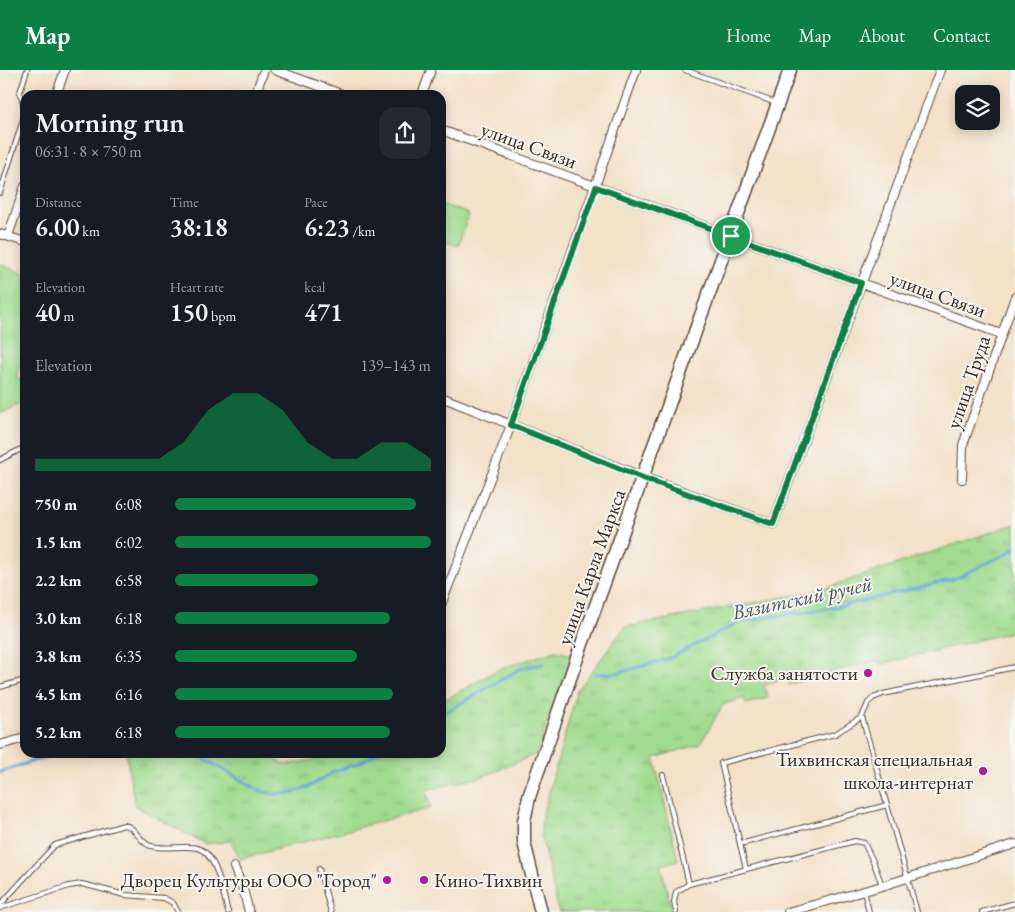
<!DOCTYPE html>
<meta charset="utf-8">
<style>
:root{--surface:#171b24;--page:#242831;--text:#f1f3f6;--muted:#9ea1a6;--accent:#0b8043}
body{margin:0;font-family:"EB Garamond",serif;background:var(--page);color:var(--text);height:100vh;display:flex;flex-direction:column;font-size:19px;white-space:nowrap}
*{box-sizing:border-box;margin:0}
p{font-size:16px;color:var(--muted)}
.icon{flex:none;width:28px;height:28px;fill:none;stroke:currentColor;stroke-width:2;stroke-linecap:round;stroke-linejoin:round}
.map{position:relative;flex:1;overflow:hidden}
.sheet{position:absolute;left:20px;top:20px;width:426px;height:668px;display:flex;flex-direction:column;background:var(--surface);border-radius:15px;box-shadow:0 2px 12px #0003}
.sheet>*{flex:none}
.controls{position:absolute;left:955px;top:15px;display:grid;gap:10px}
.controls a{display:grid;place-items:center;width:45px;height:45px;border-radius:10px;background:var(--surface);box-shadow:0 2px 12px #0003;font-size:25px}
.pin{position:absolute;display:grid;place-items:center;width:42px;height:42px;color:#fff;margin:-21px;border:2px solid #fff;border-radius:50%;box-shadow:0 1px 5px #0007}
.round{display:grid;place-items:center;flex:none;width:52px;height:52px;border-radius:15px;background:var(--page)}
.headline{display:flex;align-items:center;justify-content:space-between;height:85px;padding:0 15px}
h1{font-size:28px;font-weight:600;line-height:38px}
.stats{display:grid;grid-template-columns:repeat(3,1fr);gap:8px;height:85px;padding:5px 15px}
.stats div{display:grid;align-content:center}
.stats b{font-size:25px;font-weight:600}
.stats small{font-size:14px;font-weight:400}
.stats p{font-size:14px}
.chart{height:140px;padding:10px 15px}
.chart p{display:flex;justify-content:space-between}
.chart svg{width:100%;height:90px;margin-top:5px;fill:var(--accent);opacity:.7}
ul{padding:0 15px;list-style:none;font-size:16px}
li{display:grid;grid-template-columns:80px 60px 1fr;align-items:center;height:38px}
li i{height:12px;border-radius:6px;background:var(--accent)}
header{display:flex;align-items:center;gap:30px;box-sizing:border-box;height:70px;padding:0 25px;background:var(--accent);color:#fff}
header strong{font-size:24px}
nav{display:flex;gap:28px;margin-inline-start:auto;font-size:18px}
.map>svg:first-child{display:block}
.grass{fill:#a0dc8f;stroke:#6e8356}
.park{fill:url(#park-tufts);stroke:#6e8356}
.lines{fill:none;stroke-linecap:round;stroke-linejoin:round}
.stream{stroke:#63a6d7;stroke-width:3}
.lane-casing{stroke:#574538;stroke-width:6}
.street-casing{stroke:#574538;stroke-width:10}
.primary-casing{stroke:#574538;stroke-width:15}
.lane{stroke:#fff;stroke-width:4}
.street{stroke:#fff;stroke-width:8}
.primary{stroke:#fff;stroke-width:12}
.route-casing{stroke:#fff;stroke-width:10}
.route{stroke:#0b8043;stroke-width:6}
.poi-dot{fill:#b5179e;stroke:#f6f6f2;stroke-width:2}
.labels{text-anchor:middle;stroke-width:4;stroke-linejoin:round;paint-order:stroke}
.street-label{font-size:20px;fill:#3b2a1e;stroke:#f6f6f2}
.poi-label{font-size:20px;fill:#3b2a1e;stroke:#f6f6f2;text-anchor:end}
.water-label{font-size:21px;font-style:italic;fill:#49555f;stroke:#f6f6f2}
</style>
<header>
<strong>Map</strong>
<nav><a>Home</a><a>Map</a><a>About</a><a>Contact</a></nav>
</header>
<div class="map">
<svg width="1015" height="842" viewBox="0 0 1015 842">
<defs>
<pattern id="park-tufts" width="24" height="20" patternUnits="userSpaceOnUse" patternTransform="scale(1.25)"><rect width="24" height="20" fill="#a0dc8f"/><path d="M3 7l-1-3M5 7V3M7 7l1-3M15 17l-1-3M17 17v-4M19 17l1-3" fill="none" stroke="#8bbd7b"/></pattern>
</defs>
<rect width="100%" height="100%" fill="#f6f6f2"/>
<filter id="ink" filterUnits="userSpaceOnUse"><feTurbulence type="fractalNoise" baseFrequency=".02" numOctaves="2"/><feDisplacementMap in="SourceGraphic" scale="10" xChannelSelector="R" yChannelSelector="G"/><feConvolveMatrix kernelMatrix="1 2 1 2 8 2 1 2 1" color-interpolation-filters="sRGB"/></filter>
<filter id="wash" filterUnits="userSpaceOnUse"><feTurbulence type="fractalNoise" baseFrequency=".0096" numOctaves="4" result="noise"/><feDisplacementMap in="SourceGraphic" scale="20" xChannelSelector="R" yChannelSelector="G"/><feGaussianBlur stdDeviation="1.12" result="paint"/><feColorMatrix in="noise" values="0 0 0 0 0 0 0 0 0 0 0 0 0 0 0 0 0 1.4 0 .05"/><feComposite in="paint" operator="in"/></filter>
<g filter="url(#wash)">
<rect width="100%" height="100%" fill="#f3e1c8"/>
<!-- grass -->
<g class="grass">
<polygon points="441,134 469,144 458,176 441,170"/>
<polygon points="0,194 25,204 25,258 23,264 25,265 25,284 17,308 25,311 25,332 0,344"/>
</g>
<!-- park -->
<g class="park">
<polygon points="1015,454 1015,561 882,594 876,591 814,606 789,615 786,608 764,615 768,628 746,634 744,628 723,635 700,674 654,688 678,790 661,795 672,842 559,842 541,766 542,746 577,621 625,557 817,521"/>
<polygon points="556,581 573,585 536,684 482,707 426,720 431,738 240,789 231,771 205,774 135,736 126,683 259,683 286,695 353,683 441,682 441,632 499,599"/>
</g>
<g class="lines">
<!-- stream -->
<g class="stream">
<polyline points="594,604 618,603 670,588 740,552 842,536 954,509 1008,483 1015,477"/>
<polyline points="441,645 521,598 543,594"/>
<polyline points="193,682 260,721 275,724 291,723 309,717 333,702 359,693 379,682"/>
<polyline points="0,702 61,682"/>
</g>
</g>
</g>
<g filter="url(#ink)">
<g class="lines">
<defs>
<g id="lane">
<polyline points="685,0 776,33"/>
<polyline points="25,41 20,22 27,0"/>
<polyline points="0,123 25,43"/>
<polyline points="0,390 25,377"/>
<polyline points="0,617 25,610"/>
<polyline points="862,647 887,735"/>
<polyline points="663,705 689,814"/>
<polyline points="740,774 721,693 835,664 862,647 868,633 873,628 883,624 1015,597"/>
<polyline points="319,799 331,842"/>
<polyline points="746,799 740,774 887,735 917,842"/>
<polyline points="864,821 869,842"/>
<path d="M0 835 55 775 124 755C137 757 139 773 151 776 166 780 182 775 197 778 217 782 223 825 228 842"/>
<polyline points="0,838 69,816 82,814 125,825 164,828 173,833 178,842"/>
<polyline points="676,842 674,832 676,822 689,814 855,771 864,773 873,791 882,815"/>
<polyline points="982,842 1015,833"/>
</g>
<g id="street">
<polyline points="275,0 344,25"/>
<polyline points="56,25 65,0"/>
<polyline points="255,25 264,0"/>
<polyline points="422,25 431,0"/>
<polyline points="441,60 1001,264"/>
<polyline points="0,164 25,172"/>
<polyline points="8,166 25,116"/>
<polyline points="441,327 643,407 773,454 940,0"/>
<polyline points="962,409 963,375 1015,227"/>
<polyline points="441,535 511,355 636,0"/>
<polyline points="0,675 25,668"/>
<polyline points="234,797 243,819 249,842"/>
<polyline points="788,842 882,816 1015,774"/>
</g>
<polyline id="primary" points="541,842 524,772 524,751 529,727 578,585 790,0"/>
</defs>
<!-- lane casing -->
<use href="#lane" class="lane-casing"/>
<!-- street casing -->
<use href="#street" class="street-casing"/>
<!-- primary casing -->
<use href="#primary" class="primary-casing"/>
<!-- lane -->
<use href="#lane" class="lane"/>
<!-- street -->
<use href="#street" class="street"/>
<!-- primary -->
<use href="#primary" class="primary"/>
</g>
</g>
<g class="lines" filter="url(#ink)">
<defs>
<polygon id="route" points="596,117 861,213 773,454 643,408 511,355"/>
</defs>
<!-- route casing -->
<use href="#route" class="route-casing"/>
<!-- route -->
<use href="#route" class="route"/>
</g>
<!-- markers -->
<g class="poi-dot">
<circle cx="868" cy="603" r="5"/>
<circle cx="983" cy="701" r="5"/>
<circle cx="387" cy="810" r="5"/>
<circle cx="424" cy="810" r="5"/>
</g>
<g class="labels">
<!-- street labels -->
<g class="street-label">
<text transform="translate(529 75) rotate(20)" y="7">улица Связи</text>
<text transform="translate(938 224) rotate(20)" y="7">улица Связи</text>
<text transform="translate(968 312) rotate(-71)" y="7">улица Труда</text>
<text transform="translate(591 497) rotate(-70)" y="7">улица Карла Маркса</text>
</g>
<!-- poi labels -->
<g class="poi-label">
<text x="858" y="610">Служба занятости</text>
<text x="973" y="696">Тихвинская специальная<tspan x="973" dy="23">школа-интернат</tspan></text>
<text x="377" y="817">Дворец Культуры ООО "Город"</text>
<text x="434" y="817" text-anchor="start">Кино-Тихвин</text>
</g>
<!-- water labels -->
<g class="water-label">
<text transform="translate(802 528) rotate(-12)" y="7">Вязитский ручей</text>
</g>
</g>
</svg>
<div class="controls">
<a><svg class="icon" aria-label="layers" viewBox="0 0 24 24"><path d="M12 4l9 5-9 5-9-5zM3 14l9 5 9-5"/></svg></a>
</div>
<div class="pin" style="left:731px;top:166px;background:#1e9e55"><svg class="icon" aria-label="arrive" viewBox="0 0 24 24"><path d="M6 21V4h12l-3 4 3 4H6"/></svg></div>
<section class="sheet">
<div class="headline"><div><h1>Morning run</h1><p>06:31 · 8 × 750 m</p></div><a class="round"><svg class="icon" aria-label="share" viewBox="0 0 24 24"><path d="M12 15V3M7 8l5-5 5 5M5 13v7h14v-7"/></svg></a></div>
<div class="stats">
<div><p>Distance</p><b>6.00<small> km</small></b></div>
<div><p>Time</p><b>38:18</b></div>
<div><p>Pace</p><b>6:23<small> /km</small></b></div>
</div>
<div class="stats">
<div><p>Elevation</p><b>40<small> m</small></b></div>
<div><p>Heart rate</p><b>150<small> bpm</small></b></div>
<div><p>kcal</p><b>471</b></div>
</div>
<div class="chart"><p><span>Elevation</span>139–143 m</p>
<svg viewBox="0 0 160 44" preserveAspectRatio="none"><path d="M0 44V38L10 38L20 38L30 38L40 38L50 38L60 30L70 14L80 6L90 6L100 14L110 30L120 38L130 38L140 30L150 30L160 38V44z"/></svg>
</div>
<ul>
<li><b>750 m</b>6:08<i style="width:94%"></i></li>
<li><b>1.5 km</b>6:02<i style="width:100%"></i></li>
<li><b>2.2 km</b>6:58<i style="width:56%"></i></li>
<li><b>3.0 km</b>6:18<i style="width:84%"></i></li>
<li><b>3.8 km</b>6:35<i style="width:71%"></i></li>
<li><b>4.5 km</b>6:16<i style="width:85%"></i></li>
<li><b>5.2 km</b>6:18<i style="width:84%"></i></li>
</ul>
</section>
</div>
